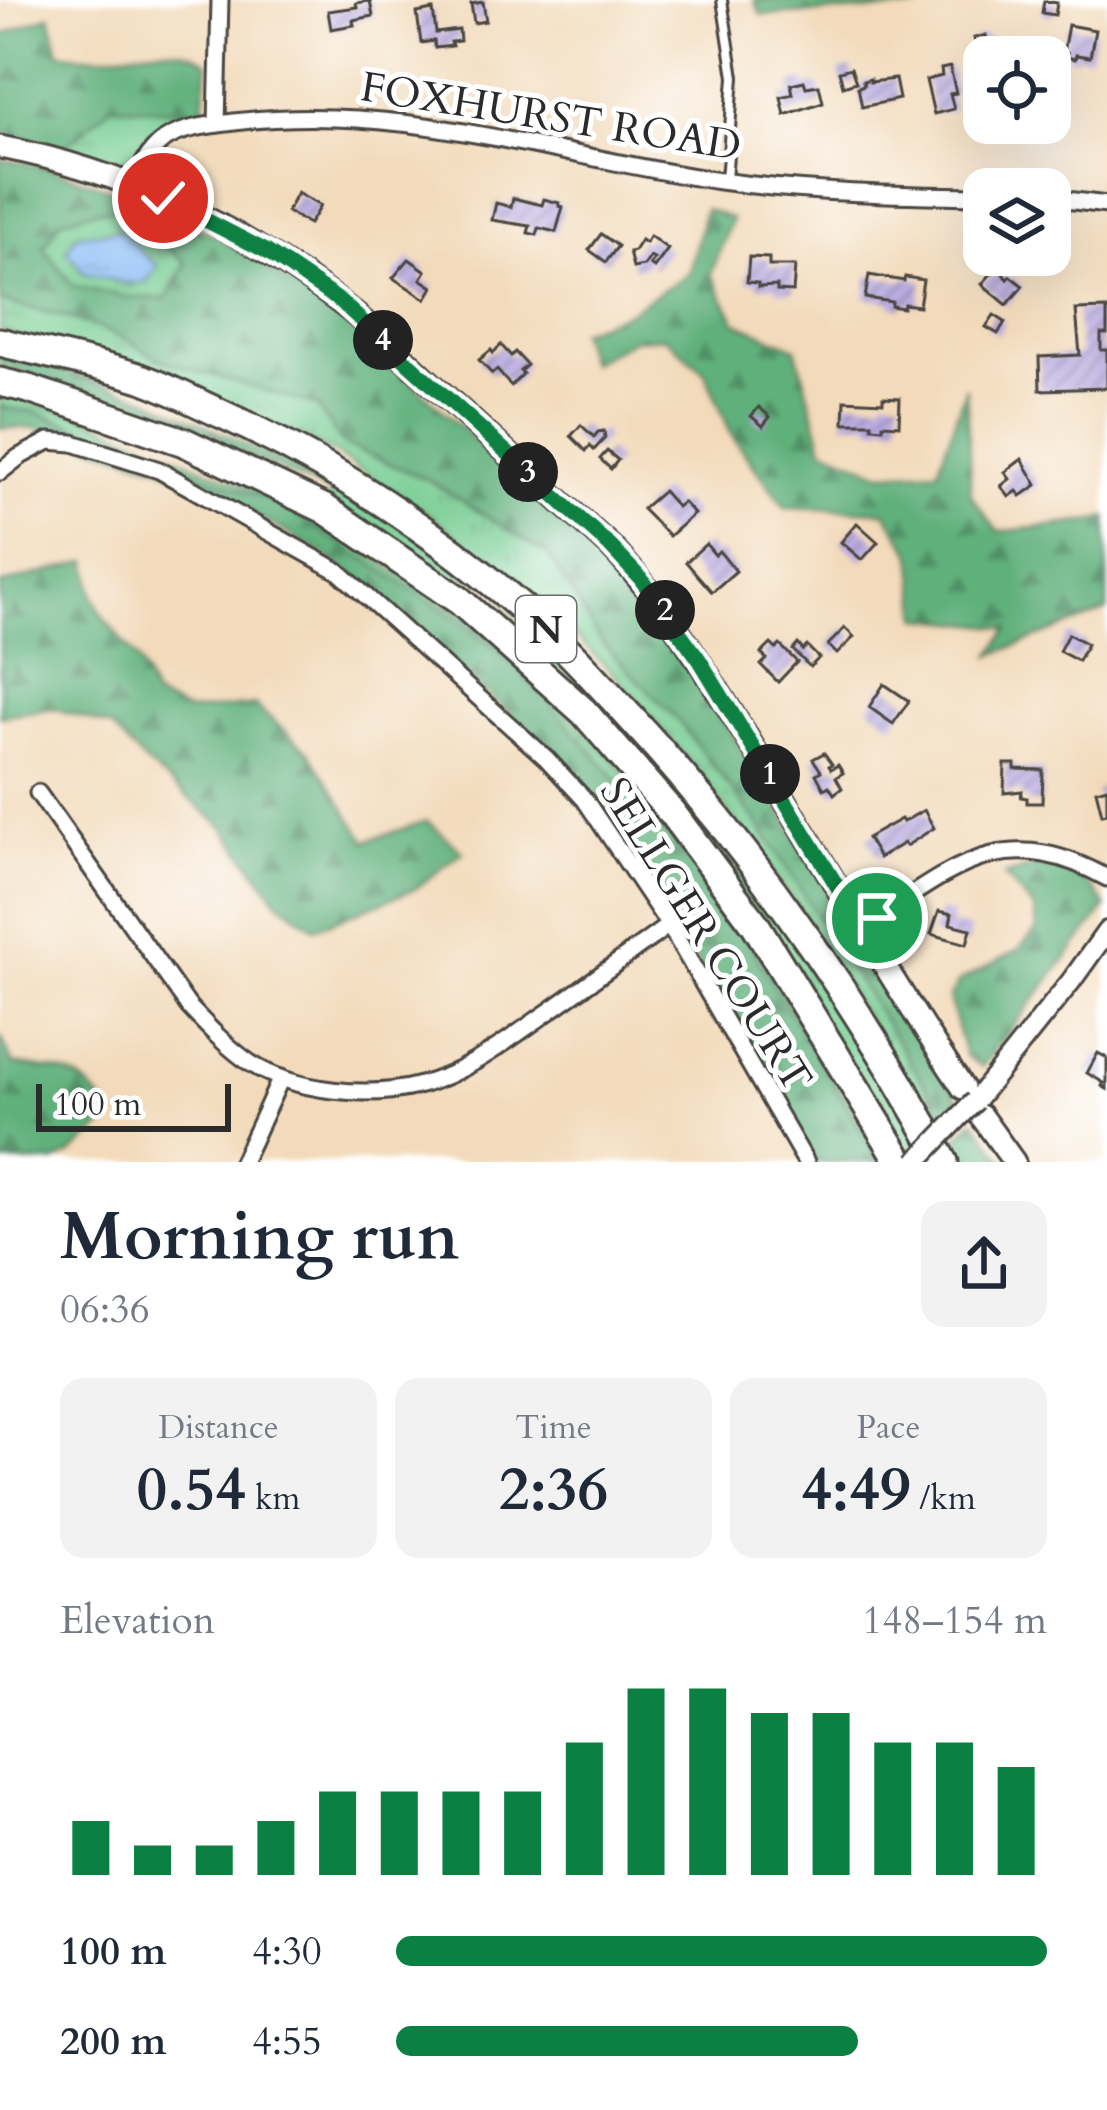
<!DOCTYPE html>
<meta charset="utf-8">
<style>
:root{--surface:#fff;--page:#f2f2f3;--text:#1f2937;--muted:#747a83;--accent:#0b8043}
body{margin:0;font-family:Cardo,serif;background:var(--page);color:var(--text);height:100vh;display:flex;flex-direction:column;font-size:45px;white-space:nowrap}
*{box-sizing:border-box;margin:0}
p{font-size:39px;color:var(--muted)}
.icon{flex:none;width:66px;height:66px;fill:none;stroke:currentColor;stroke-width:2;stroke-linecap:round;stroke-linejoin:round}
.map{position:relative;height:1162px;overflow:hidden}
.sheet{display:flex;flex-direction:column;background:var(--surface);flex:1}
.sheet>*{flex:none}
.controls{position:absolute;left:963px;top:36px;display:grid;gap:24px}
.controls a{display:grid;place-items:center;width:108px;height:108px;border-radius:24px;background:var(--surface);box-shadow:0 12px 48px #0002;font-size:60px}
.scale{position:absolute;left:36px;bottom:30px;width:195px;box-sizing:border-box;padding-left:12px;border:6px solid #2b2b2b;border-top:0;font-size:33px;line-height:42px;white-space:nowrap;color:#2b2b2b;-webkit-text-stroke:9px #fff;paint-order:stroke}
.pin{position:absolute;display:grid;place-items:center;width:102px;height:102px;color:#fff;margin:-51px;border:6px solid #fff;border-radius:50%;box-shadow:0 3px 12px #0007}
.km{position:absolute;width:60px;height:60px;margin:-30px;border-radius:50%;background:#222;color:#fff;font-size:33px;line-height:60px;text-align:center}
.round{display:grid;place-items:center;flex:none;width:126px;height:126px;border-radius:24px;background:var(--page)}
.head{display:flex;align-items:center;justify-content:space-between;height:204px;padding:0 60px}
h1{font-size:66px;font-weight:700;line-height:90px}
.metrics{display:grid;grid-template-columns:repeat(3,1fr);gap:18px;height:204px;padding:12px 60px}
.metrics div{display:grid;align-content:center;border-radius:24px;background:var(--page);text-align:center}
.metrics b{font-size:60px;font-weight:700}
.metrics small{font-size:33px;font-weight:400}
.metrics p{font-size:33px}
.chart{height:336px;padding:24px 60px}
.chart p{display:flex;justify-content:space-between}
.chart svg{width:100%;height:216px;margin-top:12px;stroke:var(--accent);stroke-width:6}
ul{padding:0 60px;list-style:none;font-size:39px}
li{display:grid;grid-template-columns:192px 144px 1fr;align-items:center;height:90px}
li i{height:30px;border-radius:15px;background:var(--accent)}
.map>svg:first-child{display:block}
.grass{fill:url(#grass-tufts);stroke:#507c5e;stroke-width:3}
.forest{fill:url(#forest-firs);stroke:#466e53;stroke-width:3}
.water{fill:url(#water-ripples);stroke:#597390;stroke-width:3}
.building{fill:url(#building-hatch)}
.lines{fill:none;stroke-linecap:round;stroke-linejoin:round}
.service-casing{stroke:#494540;stroke-width:14}
.minor-casing{stroke:#494540;stroke-width:21}
.tertiary-casing{stroke:#494540;stroke-width:24}
.secondary-casing{stroke:#494540;stroke-width:27}
.motorway-casing{stroke:#494540;stroke-width:33}
.service{stroke:#fff;stroke-width:8}
.minor{stroke:#fff;stroke-width:15}
.tertiary{stroke:#fff;stroke-width:18}
.secondary{stroke:#fff;stroke-width:21}
.motorway{stroke:#fff;stroke-width:27}
.tertiary-bridge-casing{stroke:#494540;stroke-width:24;stroke-linecap:butt}
.tertiary-bridge{stroke:#fff;stroke-width:18}
.route-casing{stroke:#fff;stroke-width:24}
.route{stroke:#0b8043;stroke-width:15}
.labels{text-anchor:middle;stroke-width:10;stroke-linejoin:round;paint-order:stroke}
.shield{fill:#fff;stroke:#6b6b6b;stroke-width:3}
.shield-label{font-size:39px;font-weight:bold;fill:#2b2b2b}
.street-label{font-size:42px;fill:#2b2b2b;stroke:#fff}
</style>
<div class="map">
<svg width="1107" height="1162" viewBox="0 0 1107 1162">
<defs>
<pattern id="grass-tufts" width="24" height="20" patternUnits="userSpaceOnUse" patternTransform="scale(3)"><rect width="24" height="20" fill="#76cc91"/><path d="M3 7l-1-3M5 7V3M7 7l1-3M15 17l-1-3M17 17v-4M19 17l1-3" fill="none" stroke="#66af7d"/></pattern>
<pattern id="forest-firs" width="22" height="20" patternUnits="userSpaceOnUse" patternTransform="scale(3)"><rect width="22" height="20" fill="#60b07b"/><path d="M5 1l3.5 6h-7zM16 11l3.5 6h-7z" fill="#4f8f65"/></pattern>
<pattern id="water-ripples" width="26" height="14" patternUnits="userSpaceOnUse" patternTransform="scale(3)"><rect width="26" height="14" fill="#87bbf5"/><path d="M2 4q2-2 4 0t4 0M15 11q2-2 4 0t4 0" fill="none" stroke="#6f98c7"/></pattern>
<pattern id="building-hatch" width="6" height="6" patternUnits="userSpaceOnUse" patternTransform="scale(3)"><rect width="6" height="6" fill="#baace0"/><path d="M-1 1l2-2M0 6l6-6M5 7l2-2" fill="none" stroke="#978cb6"/></pattern>
</defs>
<rect width="100%" height="100%" fill="#fff"/>
<filter id="ink" filterUnits="userSpaceOnUse"><feTurbulence type="fractalNoise" baseFrequency=".00833" numOctaves="2"/><feDisplacementMap in="SourceGraphic" scale="24" xChannelSelector="R" yChannelSelector="G"/><feConvolveMatrix kernelMatrix="1 2 1 2 8 2 1 2 1" color-interpolation-filters="sRGB"/></filter>
<filter id="wash" filterUnits="userSpaceOnUse"><feTurbulence type="fractalNoise" baseFrequency=".004" numOctaves="4" result="noise"/><feDisplacementMap in="SourceGraphic" scale="48" xChannelSelector="R" yChannelSelector="G"/><feGaussianBlur stdDeviation="2.7" result="paint"/><feColorMatrix in="noise" values="0 0 0 0 0 0 0 0 0 0 0 0 0 0 0 0 0 1.4 0 .05"/><feComposite in="paint" operator="in"/></filter>
<g filter="url(#wash)">
<rect width="100%" height="100%" fill="#f2daba"/>
<!-- grass -->
<g class="grass">
<path d="M112 105 197 112 203 109 199 115C182 118 167 121 154 132 143 142 133 162 118 165 101 169 78 155 62 149Z"/>
<polygon points="149,203 186,224 153,235 186,263 166,299 125,297 73,286 44,248 60,220 96,210 138,209"/>
<polygon points="0,301 74,319 127,339 158,359 316,405 343,444 429,480 550,556 603,644 677,719 758,823 944,1115 932,1128 797,905 701,775 615,675 542,604 432,516 334,453 234,406 0,330"/>
<polygon points="0,393 78,414 301,510 427,591 512,657 613,759 718,884 886,1162 872,1148 714,887 279,504 33,411 0,407"/>
<polygon points="335,484 412,532 543,641 648,752 723,843 814,965 922,1139 905,1157 639,760 326,502"/>
</g>
<!-- forest -->
<g class="forest">
<polygon points="754,0 924,0 916,9 761,15"/>
<path d="M50 15 59 52C68 53 78 56 87 56 128 57 173 35 208 63L203 109 197 112 112 105 62 149 0 132V36Z"/>
<path d="M0 159 48 167 149 203 139 209 96 210 60 220 44 248 73 286 125 297 166 299 186 263 152 235 186 224 216 235 334 312 617 568C656 615 688 667 722 718 804 843 877 974 959 1099L944 1115 758 823 677 719 603 644 549 556 429 480 343 444 316 406 158 359 127 339 74 319 0 301Z"/>
<polygon points="705,209 732,219 711,274 736,322 796,348 823,447 882,473 938,470 966,387 971,495 998,532 1092,521 1107,517 1107,611 992,655 1009,628 920,618 913,555 885,511 785,507 732,436 705,372 665,337 634,339 589,363 579,331 627,313 689,273"/>
<polygon points="0,353 18,356 147,398 304,472 328,492 143,409 0,366"/>
<polygon points="0,407 33,411 279,504 430,601 509,659 714,887 872,1148 886,1162 815,1162 695,960 580,787 545,747 508,713 365,586 322,553 235,504 161,467 35,428 0,428"/>
<polygon points="89,561 92,593 102,615 138,661 154,697 187,712 255,705 309,752 366,841 427,821 463,852 415,889 315,928 278,901 224,827 144,762 111,727 54,708 0,716 0,585"/>
<path d="M1038 865C1073 870 1087 877 1106 907L982 1067 965 1055 949 998 959 982 1018 950 1037 930 1035 910 1004 876Z"/>
<path d="M0 1035 13 1064C67 1072 81 1069 114 1117L71 1154 55 1162H0Z"/>
<polygon points="974,1119 1006,1162 968,1162 953,1142"/>
</g>
<!-- water -->
<polygon class="water" points="123,230 141,252 158,266 146,282 129,284 84,273 66,250 78,234"/>
<g id="blocks">
<!-- building -->
<g class="building">
<polygon points="370,1 373,16 353,20 354,25 331,29 328,11 357,7 356,3"/>
<polygon points="1044,1 1057,3 1055,15 1042,13"/>
<polygon points="483,2 486,21 474,23 471,4"/>
<polygon points="433,10 436,33 459,30 460,41 451,42 452,46 435,48 434,41 421,43 417,13"/>
<polygon points="1068,25 1095,30 1090,57 1076,55 1075,59 1066,57 1067,53 1063,52"/>
<polygon points="986,35 990,52 1000,49 1002,57 984,57 982,70 974,38"/>
<polygon points="950,67 956,93 950,94 954,109 934,114 926,80 942,76 941,69"/>
<polygon points="851,68 856,82 843,86 839,71"/>
<polygon points="870,79 870,82 895,79 899,99 862,107 858,87 864,85 863,81"/>
<polygon points="804,81 806,87 819,85 823,102 785,115 781,97 793,94 791,84"/>
<polygon points="297,193 320,206 309,224 287,212"/>
<polygon points="513,198 542,205 544,199 559,203 559,206 563,207 556,232 539,228 537,235 528,233 530,226 492,220 496,203 511,207"/>
<polygon points="601,234 618,246 606,262 589,250"/>
<polygon points="650,236 668,249 654,268 650,265 654,259 650,257 644,266 633,268 629,252 634,251 641,240 645,243"/>
<polygon points="749,257 769,258 769,266 795,266 793,292 777,291 777,286 758,287 758,283 747,282"/>
<polygon points="409,259 426,271 421,279 433,287 426,299 393,278"/>
<polygon points="997,267 1008,279 1010,276 1023,286 1007,305 982,284"/>
<polygon points="869,275 904,281 905,277 923,280 919,306 904,304 903,308 891,306 892,302 865,298"/>
<polygon points="1107,309 1107,334 1101,334 1101,350 1107,350 1107,388 1040,390 1039,357 1080,355 1076,310"/>
<polygon points="994,315 1005,322 998,334 986,327"/>
<polygon points="501,345 511,356 515,352 527,365 520,371 523,374 511,386 497,370 492,374 479,360 491,350 493,353"/>
<polygon points="883,397 900,398 899,425 883,424 883,428 872,427 872,423 844,423 845,400 883,402"/>
<polygon points="759,407 770,417 763,426 751,416"/>
<polygon points="581,425 594,437 598,432 604,431 605,438 594,450 590,446 586,451 571,436"/>
<polygon points="607,451 618,460 611,469 600,459"/>
<polygon points="1022,459 1037,485 1021,496 1017,491 1009,497 1001,486 1010,479 1005,472"/>
<polygon points="663,491 677,507 683,502 694,514 669,536 642,509"/>
<polygon points="857,523 878,542 862,560 841,542"/>
<polygon points="706,544 715,555 719,551 736,571 712,592 686,562"/>
<polygon points="845,628 854,637 837,654 828,645"/>
<polygon points="1068,634 1087,644 1078,661 1059,651"/>
<polygon points="771,644 776,649 780,645 797,662 778,682 761,665 767,659 761,654"/>
<polygon points="798,644 803,650 807,646 819,658 810,667 793,650"/>
<polygon points="884,684 909,701 893,724 869,707"/>
<polygon points="824,753 832,764 829,766 831,769 838,765 843,773 836,777 842,788 834,794 829,786 824,789 816,774 821,771 813,759"/>
<polygon points="1005,764 1015,764 1015,769 1043,770 1042,803 1027,803 1027,798 1021,797 1022,791 1004,793"/>
<polygon points="1107,787 1107,813 1102,814 1096,790"/>
<polygon points="924,810 934,828 906,846 904,843 879,858 867,838 901,819 903,822"/>
<polygon points="939,911 952,914 950,924 971,929 967,944 931,934"/>
<polygon points="1098,1053 1107,1058 1107,1089 1102,1086 1104,1083 1087,1073"/>
</g>
</g>
</g>
<g filter="url(#ink)">
<use href="#blocks" fill-opacity="0" stroke="#494540" stroke-width="3"/>
<g class="lines">
<defs>
<polyline id="service" points="722,0 734,77 726,180"/>
<g id="minor">
<polyline points="217,124 220,0"/>
<path d="M132 184C141 168 149 150 164 140 184 127 211 125 234 122 404 101 555 157 720 181 808 193 896 195 984 196"/>
<polyline points="1050,198 1107,205"/>
<polyline points="0,472 19,457 49,441 73,443 159,470 338,571 546,758 585,800 669,925 806,1162"/>
<path d="M38 793 189 1007C208 1027 227 1047 250 1063 295 1092 370 1099 421 1085 465 1073 504 1043 541 1017 584 987 626 956 669 925"/>
<path d="M863 927C951 870 1001 819 1107 878"/>
<polyline points="242,1162 281,1078"/>
</g>
<polyline id="tertiary" points="975,1101 1072,980 1107,931"/>
<g id="secondary">
<path d="M0 147C123 170 238 226 338 301 372 326 402 357 434 386 492 439 551 493 610 546 671 610 715 686 762 762 828 871 892 982 963 1088"/>
<polyline points="981,1116 1014,1162"/>
</g>
<g id="motorway">
<path d="M0 342C47 354 95 363 141 378 169 388 197 403 224 415 331 464 433 530 521 607 561 641 595 679 630 717 753 851 858 1002 944 1162"/>
<polyline points="0,382 29,389 184,442 325,509 460,601 584,712 672,813 755,924 901,1162"/>
</g>
</defs>
<!-- service casing -->
<use href="#service" class="service-casing"/>
<!-- minor casing -->
<use href="#minor" class="minor-casing"/>
<!-- tertiary casing -->
<use href="#tertiary" class="tertiary-casing"/>
<!-- secondary casing -->
<use href="#secondary" class="secondary-casing"/>
<!-- motorway casing -->
<use href="#motorway" class="motorway-casing"/>
<!-- service -->
<use href="#service" class="service"/>
<!-- minor -->
<use href="#minor" class="minor"/>
<!-- tertiary -->
<use href="#tertiary" class="tertiary"/>
<!-- secondary -->
<use href="#secondary" class="secondary"/>
<!-- motorway -->
<use href="#motorway" class="motorway"/>
<defs>
<polyline id="tertiary-bridge" points="916,1162 975,1101"/>
</defs>
<!-- tertiary-bridge casing -->
<use href="#tertiary-bridge" class="tertiary-bridge-casing"/>
<!-- tertiary-bridge -->
<use href="#tertiary-bridge" class="tertiary-bridge"/>
</g>
</g>
<g class="lines" filter="url(#ink)">
<defs>
<polyline id="route" points="163,198 266,251 341,302 610,546 640,578 699,659 862,927 877,918"/>
</defs>
<!-- route casing -->
<use href="#route" class="route-casing"/>
<!-- route -->
<use href="#route" class="route"/>
</g>
<g class="labels">
<!-- shield labels -->
<rect class="shield" x="516" y="596" width="60" height="66" rx="9"/>
<g class="shield-label">
<text x="546" y="643">N</text>
</g>
<!-- street labels -->
<g class="street-label">
<text transform="translate(551 115) rotate(9)" y="15">FOXHURST ROAD</text>
<text transform="translate(707 934) rotate(58)" y="15">SELLGER COURT</text>
</g>
</g>
</svg>
<div class="controls">
<a><svg class="icon" aria-label="locate" viewBox="0 0 24 24"><circle cx="12" cy="12" r="6"/><path d="M12 2v4M12 18v4M2 12h4M18 12h4"/></svg></a>
<a><svg class="icon" aria-label="layers" viewBox="0 0 24 24"><path d="M12 4l9 5-9 5-9-5zM3 14l9 5 9-5"/></svg></a>
</div>
<div class="scale">100 m</div>
<div class="pin" style="left:877px;top:918px;background:#1e9e55"><svg class="icon" aria-label="arrive" viewBox="0 0 24 24"><path d="M6 21V4h12l-3 4 3 4H6"/></svg></div>
<div class="pin" style="left:163px;top:198px;background:#d93025"><svg class="icon" aria-label="check" viewBox="0 0 24 24"><path d="M5 12l5 5 9-10"/></svg></div>
<b class="km" style="left:770px;top:774px">1</b>
<b class="km" style="left:665px;top:610px">2</b>
<b class="km" style="left:528px;top:472px">3</b>
<b class="km" style="left:383px;top:340px">4</b>
</div>
<section class="sheet">
<div class="head"><div><h1>Morning run</h1><p>06:36</p></div><a class="round"><svg class="icon" aria-label="share" viewBox="0 0 24 24"><path d="M12 15V3M7 8l5-5 5 5M5 13v7h14v-7"/></svg></a></div>
<div class="metrics">
<div><p>Distance</p><b>0.54<small> km</small></b></div>
<div><p>Time</p><b>2:36</b></div>
<div><p>Pace</p><b>4:49<small> /km</small></b></div>
</div>
<div class="chart"><p><span>Elevation</span>148–154 m</p>
<svg viewBox="0 0 160 44" preserveAspectRatio="none"><path d="M5 44V33M15 44V38M25 44V38M35 44V33M45 44V27M55 44V27M65 44V27M75 44V27M85 44V17M95 44V6M105 44V6M115 44V11M125 44V11M135 44V17M145 44V17M155 44V22"/></svg>
</div>
<ul>
<li><b>100 m</b>4:30<i style="width:100%"></i></li>
<li><b>200 m</b>4:55<i style="width:71%"></i></li>
</ul>
</section>
